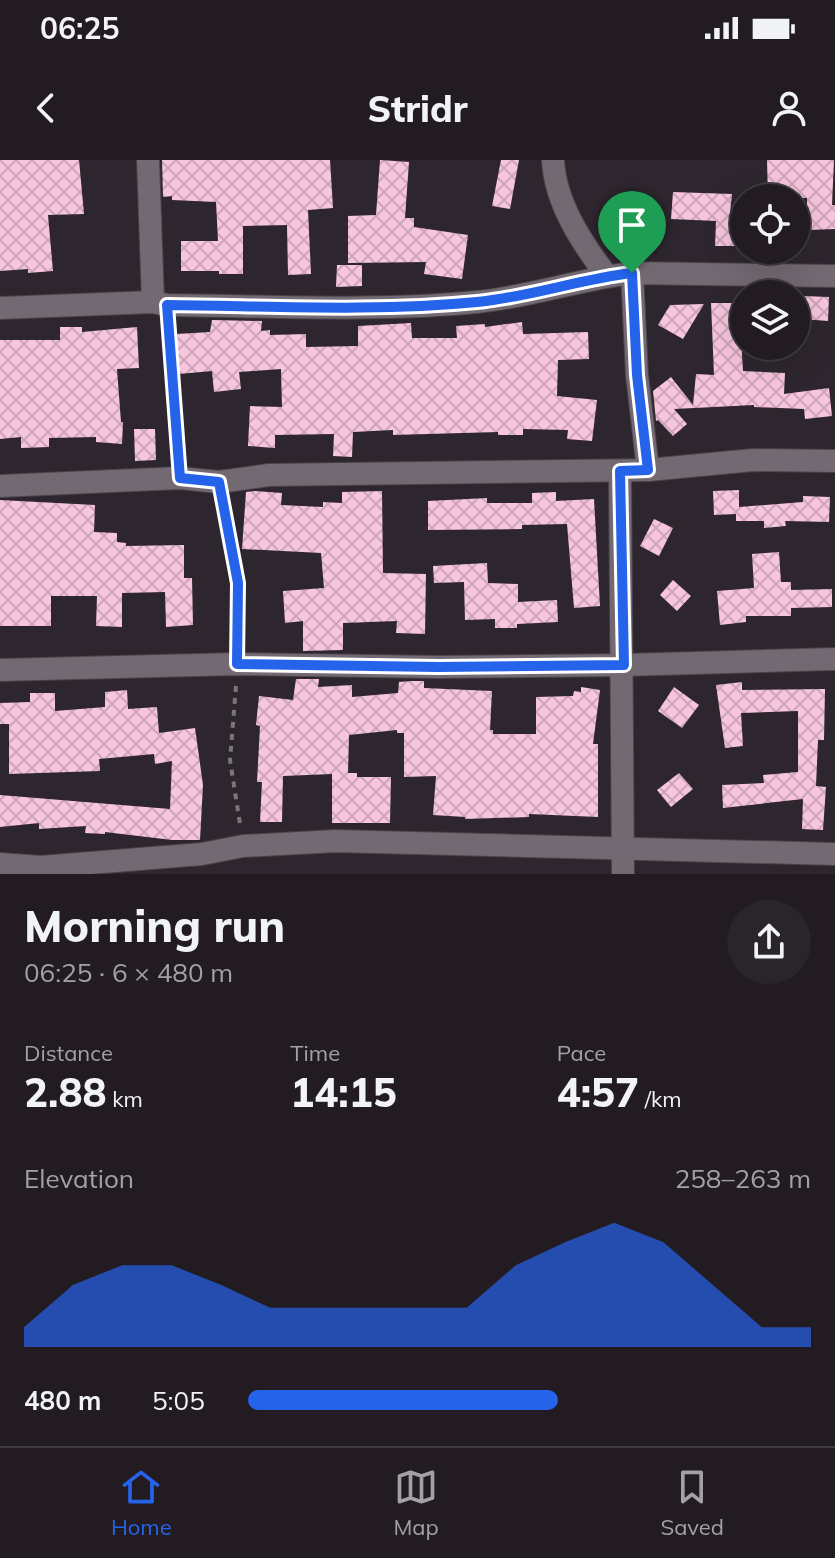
<!DOCTYPE html>
<meta charset="utf-8">
<style>
:root{--surface:#221c22;--page:#2a252a;--text:#f1f3f6;--muted:#a2a1a5;--line:#3f3a40;--accent:#2563eb}
body{margin:0;font-family:Mulish,sans-serif;background:var(--page);color:var(--text);height:100vh;display:flex;flex-direction:column;font-size:30px;white-space:nowrap}
*{box-sizing:border-box;margin:0}
p{font-size:26px;color:var(--muted)}
.icon{flex:none;width:44px;height:44px;fill:none;stroke:currentColor;stroke-width:2;stroke-linecap:round;stroke-linejoin:round}
.map{position:relative;height:714px;overflow:hidden}
.drawer{display:flex;flex-direction:column;background:var(--surface);flex:1}
.drawer>*{flex:none}
.fabs{position:absolute;left:730px;top:24px;display:grid;gap:16px}
.fabs a{display:grid;place-items:center;width:80px;height:80px;border-radius:50%;background:var(--surface);box-shadow:0 8px 32px #0002,0 0 0 2px var(--line);font-size:40px}
.pin{position:absolute;display:grid;place-items:center;width:68px;height:68px;color:#fff;margin:-82px -34px;border-radius:50% 50% 50% 0;rotate:-45deg;box-shadow:0 0 8px #0007}
.pin .icon{rotate:45deg}
.round{display:grid;place-items:center;flex:none;width:84px;height:84px;border-radius:42px;background:var(--page)}
.summary{display:flex;align-items:center;justify-content:space-between;height:136px;padding:0 24px}
h1{font-size:44px;font-weight:800;line-height:60px}
.figures{display:grid;grid-template-columns:repeat(3,1fr);gap:12px;height:136px;padding:8px 24px}
.figures div{display:grid;align-content:center}
.figures b{font-size:40px;font-weight:800}
.figures small{font-size:22px;font-weight:400}
.figures p{font-size:22px}
.chart{height:224px;padding:16px 24px}
.chart p{display:flex;justify-content:space-between}
.chart svg{width:100%;height:144px;margin-top:8px;fill:var(--accent);opacity:.7}
ul{padding:0 24px;list-style:none;font-size:26px}
li{display:grid;grid-template-columns:128px 96px 1fr;align-items:center;height:60px}
li i{height:20px;border-radius:10px;background:var(--accent)}
.status{display:flex;justify-content:space-between;align-items:center;height:56px;padding:0 40px;background:var(--surface);direction:ltr}
.status svg{height:22px;fill:currentColor}
header{display:flex;justify-content:space-between;align-items:center;height:104px;padding:0 24px;background:var(--surface);font-size:36px;font-weight:800}
.tabs{display:flex;justify-content:space-around;align-items:center;height:112px;border-top:2px solid var(--line);background:var(--surface);font-size:22px;color:var(--muted)}
.tabs a{display:grid;justify-items:center;gap:4px}
.tabs .selected{color:var(--accent)}
.map>svg:first-child{display:block}
.building{fill:url(#building-cross-hatch)}
.lines{fill:none;stroke-linecap:round;stroke-linejoin:round}
.street-casing{stroke:#4a434a;stroke-width:24}
.path{stroke:#7b757b;stroke-width:4;stroke-dasharray:6 6;stroke-linecap:butt}
.street{stroke:#736973;stroke-width:22}
.route-casing{stroke:#fff;stroke-width:16}
.route{stroke:#2563eb;stroke-width:10}
</style>
<div class="status"><b>06:25</b><svg viewBox="0 0 49 12"><path d="M0 12V9h3v3zM5 12V6h3v6zM10 12V3h3v9zM15 12V0h3v12zM26 1h20v11H26zM47 4h2v5h-2z"/></svg></div>
<header><svg class="icon" aria-label="back" viewBox="0 0 24 24"><path d="M15 5l-7 7 7 7"/></svg>Stridr<svg class="icon" aria-label="person" viewBox="0 0 24 24"><circle cx="12" cy="8" r="4"/><path d="M4 21q1-7 8-7t8 7"/></svg></header>
<div class="map">
<svg width="835" height="714" viewBox="0 0 835 714">
<defs>
<pattern id="building-cross-hatch" width="8" height="8" patternUnits="userSpaceOnUse" patternTransform="scale(2)"><rect width="8" height="8" fill="#f8c5de"/><path d="M0 0l8 8M0 8l8-8" fill="none" stroke="#cca5b8"/></pattern>
</defs>
<rect width="100%" height="100%" fill="#2e262e"/>
<!-- building -->
<g class="building">
<polygon points="0,0 79,0 84,54 48,55 53,111 28,113 28,109 0,111"/>
<polygon points="162,0 330,0 333,48 308,50 311,114 288,115 287,65 243,66 243,114 219,114 219,111 181,111 181,81 218,81 216,42 172,40 172,36 163,37"/>
<polygon points="380,0 409,2 405,58 414,58 414,67 468,75 462,119 424,114 426,102 348,103 348,56 376,55"/>
<polygon points="501,0 519,0 510,49 492,46"/>
<polygon points="767,0 834,0 832,45 835,45 835,69 807,70 807,38 768,38"/>
<polygon points="673,32 732,34 730,53 741,53 741,86 715,86 716,61 671,59"/>
<polygon points="337,105 362,105 362,126 336,127"/>
<polygon points="803,136 829,137 828,161 802,159"/>
<polygon points="711,143 739,143 743,211 785,213 784,234 829,228 832,256 805,259 804,249 754,247 754,245 674,249 687,264 673,276 658,260 656,261 653,231 671,217 693,245 696,214 714,215"/>
<polygon points="704,144 683,179 658,165 670,145"/>
<polygon points="212,160 262,161 261,171 270,170 270,175 306,174 306,187 358,186 358,166 411,163 412,178 457,178 456,166 485,164 485,167 522,162 523,174 588,172 589,199 558,200 557,236 597,240 592,281 567,279 568,270 523,269 523,275 498,275 498,272 393,275 393,270 353,272 352,297 333,296 334,274 275,275 275,288 248,286 250,246 282,247 281,209 239,212 241,229 214,232 212,211 179,214 176,174 210,172"/>
<polygon points="60,167 82,167 82,172 137,167 139,208 117,209 121,262 123,262 122,284 96,282 96,277 49,278 49,287 21,288 21,277 0,279 0,180 60,180"/>
<polygon points="134,269 155,269 156,300 135,301"/>
<polygon points="739,330 739,347 803,342 803,336 830,337 829,362 785,361 786,366 764,368 764,361 736,361 736,354 714,355 713,331"/>
<polygon points="255,331 282,333 281,345 323,347 323,342 342,343 342,332 382,331 383,413 426,414 425,474 396,473 397,461 343,463 343,490 303,491 303,461 285,463 283,431 324,428 321,393 242,389 246,332"/>
<polygon points="556,332 556,341 594,339 600,446 574,448 567,364 522,365 522,369 428,370 428,341 487,338 487,343 532,343 532,333"/>
<polygon points="0,340 95,345 94,372 117,373 117,382 126,383 126,386 184,385 184,418 192,418 193,465 166,467 165,432 122,433 122,467 96,466 97,436 51,436 51,466 0,466"/>
<polygon points="654,359 673,368 659,396 640,386"/>
<polygon points="779,392 781,422 791,422 791,430 832,429 832,447 791,448 791,456 746,456 746,462 720,465 717,431 754,428 752,394"/>
<polygon points="487,403 488,423 518,424 518,442 557,440 558,462 517,464 517,468 495,468 495,459 465,460 464,422 434,423 433,406"/>
<polygon points="673,420 691,436 677,451 660,435"/>
<polygon points="296,519 319,519 318,527 352,525 352,537 398,533 399,522 411,521 424,521 424,528 492,531 490,570 493,570 493,574 536,574 536,537 573,536 574,531 581,532 581,527 600,530 593,584 598,584 598,657 529,654 529,657 465,659 465,657 433,655 436,616 404,617 404,573 397,573 397,570 349,575 348,613 342,613 357,613 357,617 391,617 390,663 332,663 332,614 283,616 282,662 260,662 262,622 257,622 260,566 256,565 259,536 293,540"/>
<polygon points="742,522 742,530 825,529 824,580 818,580 816,626 826,627 823,670 802,669 803,639 723,648 722,625 764,623 763,615 798,612 798,551 741,553 743,586 725,588 716,525"/>
<polygon points="674,527 699,545 682,568 658,551"/>
<polygon points="127,530 128,549 157,547 159,573 195,568 203,625 200,680 172,680 105,672 105,674 85,673 86,666 39,669 39,663 0,667 0,635 170,649 172,601 155,604 154,594 99,599 100,611 9,614 9,564 0,564 0,543 30,542 30,533 55,533 55,551 105,547 105,532"/>
<polygon points="679,613 693,629 671,647 657,630"/>
</g>
<g class="lines">
<defs>
<g id="street">
<polyline points="148,0 153,142"/>
<path d="M553 0C555 43 582 83 607 116"/>
<polyline points="632,113 637,215 648,310"/>
<path d="M0 148 153 142 167 145C270 146 374 152 477 142 530 137 580 119 632 113L835 116"/>
<polyline points="620,311 623,714"/>
<polyline points="0,326 180,318 219,322 269,315 648,310 753,300 835,301"/>
<polyline points="0,510 237,504 438,507 624,505 835,499"/>
<polyline points="0,704 41,707 202,694 243,686 336,681 835,694"/>
</g>
</defs>
<!-- street casing -->
<use href="#street" class="street-casing"/>
<!-- path -->
<g class="path">
<polyline points="169,167 179,298"/>
<polyline points="223,344 238,423 237,481"/>
<polyline points="236,526 230,600 240,664"/>
</g>
<!-- street -->
<use href="#street" class="street"/>
</g>
<g class="lines">
<defs>
<path id="route" d="M632 113 637 215 648 310 620 311 624 505 438 507 237 504 238 423 219 322 180 318 167 145C270 146 374 152 477 142 530 137 580 119 632 113Z"/>
</defs>
<!-- route casing -->
<use href="#route" class="route-casing"/>
<!-- route -->
<use href="#route" class="route"/>
</g>
</svg>
<div class="fabs">
<a><svg class="icon" aria-label="locate" viewBox="0 0 24 24"><circle cx="12" cy="12" r="6"/><path d="M12 2v4M12 18v4M2 12h4M18 12h4"/></svg></a>
<a><svg class="icon" aria-label="layers" viewBox="0 0 24 24"><path d="M12 4l9 5-9 5-9-5zM3 14l9 5 9-5"/></svg></a>
</div>
<div class="pin" style="left:632px;top:113px;background:#1e9e55"><svg class="icon" aria-label="arrive" viewBox="0 0 24 24"><path d="M6 21V4h12l-3 4 3 4H6"/></svg></div>
</div>
<section class="drawer">
<div class="summary"><div><h1>Morning run</h1><p>06:25 · 6 × 480 m</p></div><a class="round"><svg class="icon" aria-label="share" viewBox="0 0 24 24"><path d="M12 15V3M7 8l5-5 5 5M5 13v7h14v-7"/></svg></a></div>
<div class="figures">
<div><p>Distance</p><b>2.88<small> km</small></b></div>
<div><p>Time</p><b>14:15</b></div>
<div><p>Pace</p><b>4:57<small> /km</small></b></div>
</div>
<div class="chart"><p><span>Elevation</span>258–263 m</p>
<svg viewBox="0 0 160 44" preserveAspectRatio="none"><path d="M0 44V38L10 25L20 19L30 19L40 25L50 32L60 32L70 32L80 32L90 32L100 19L110 12L120 6L130 12L140 25L150 38L160 38V44z"/></svg>
</div>
<ul>
<li><b>480 m</b>5:05<i style="width:55%"></i></li>
</ul>
</section>
<nav class="tabs">
<a class="selected"><svg class="icon" aria-label="home" viewBox="0 0 24 24"><path d="M3 11l9-7 9 7M6 9v11h12V9"/></svg>Home</a>
<a><svg class="icon" aria-label="map" viewBox="0 0 24 24"><path d="M3 6l6-2 6 2 6-2v14l-6 2-6-2-6 2zM9 4v14M15 6v14"/></svg>Map</a>
<a><svg class="icon" aria-label="saved" viewBox="0 0 24 24"><path d="M7 4h10v16l-5-4-5 4z"/></svg>Saved</a>
</nav>
